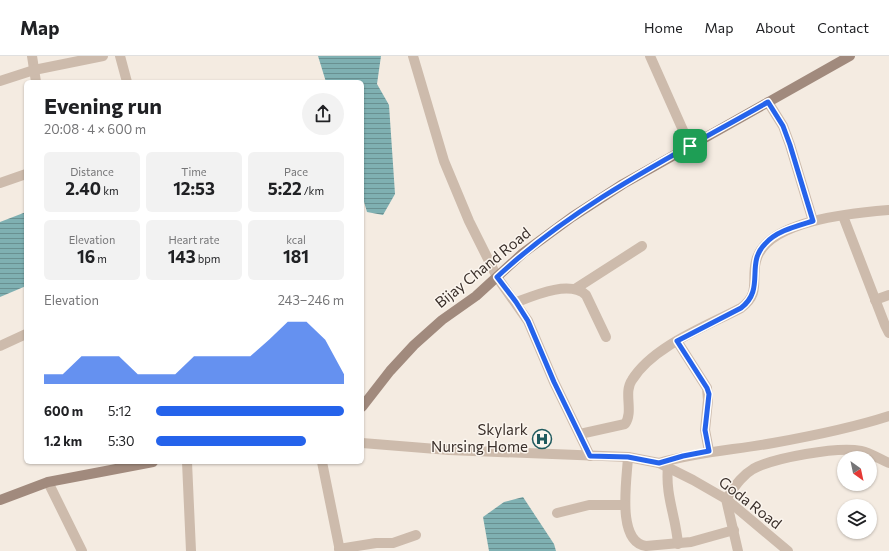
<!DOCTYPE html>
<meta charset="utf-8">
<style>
:root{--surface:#fff;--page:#f2f2f2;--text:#202124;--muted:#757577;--line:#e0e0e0;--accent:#2563eb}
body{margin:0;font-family:Commissioner,sans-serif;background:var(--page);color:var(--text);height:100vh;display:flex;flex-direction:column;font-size:15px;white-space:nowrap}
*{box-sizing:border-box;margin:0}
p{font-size:13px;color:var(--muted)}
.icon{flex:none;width:22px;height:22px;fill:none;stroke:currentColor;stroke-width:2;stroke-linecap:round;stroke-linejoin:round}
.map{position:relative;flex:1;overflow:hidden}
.drawer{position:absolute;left:24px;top:24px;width:340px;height:384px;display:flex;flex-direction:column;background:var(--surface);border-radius:6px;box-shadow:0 1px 3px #0004}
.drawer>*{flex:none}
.needle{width:26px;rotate:147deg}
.tools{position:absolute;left:837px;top:395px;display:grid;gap:8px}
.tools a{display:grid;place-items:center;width:40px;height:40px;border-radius:50%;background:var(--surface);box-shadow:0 1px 3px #0004;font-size:20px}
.pin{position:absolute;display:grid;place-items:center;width:34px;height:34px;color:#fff;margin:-17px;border-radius:8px;box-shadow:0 2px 6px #0006}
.round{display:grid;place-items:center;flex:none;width:42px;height:42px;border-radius:21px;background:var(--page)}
.head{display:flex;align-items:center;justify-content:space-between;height:68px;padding:0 20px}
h1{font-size:22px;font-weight:700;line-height:30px}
.stats{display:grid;grid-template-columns:repeat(3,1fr);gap:6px;height:68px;padding:4px 20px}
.stats div{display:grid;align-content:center;border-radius:6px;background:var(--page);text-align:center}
.stats b{font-size:17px;font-weight:700}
.stats small{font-size:11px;font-weight:400}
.stats p{font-size:11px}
.chart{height:112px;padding:8px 20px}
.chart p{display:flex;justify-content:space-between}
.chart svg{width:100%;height:72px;margin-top:4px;fill:var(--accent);opacity:.7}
ul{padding:0 20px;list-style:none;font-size:13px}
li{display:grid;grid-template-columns:64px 48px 1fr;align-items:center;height:30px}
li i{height:10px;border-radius:5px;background:var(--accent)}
header{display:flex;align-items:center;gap:24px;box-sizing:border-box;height:56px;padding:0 20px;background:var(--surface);border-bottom:1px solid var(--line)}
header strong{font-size:19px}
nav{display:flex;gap:22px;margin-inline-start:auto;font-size:14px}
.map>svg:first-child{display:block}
.water{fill:url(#water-rules)}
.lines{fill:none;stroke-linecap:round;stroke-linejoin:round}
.minor{stroke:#cdbbac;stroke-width:10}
.secondary{stroke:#a18a7d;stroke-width:10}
.route-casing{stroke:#fff;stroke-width:8}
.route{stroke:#2563eb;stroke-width:5}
.labels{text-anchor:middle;stroke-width:3;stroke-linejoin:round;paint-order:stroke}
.street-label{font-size:15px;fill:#3b302b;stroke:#fbf5ee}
.poi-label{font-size:15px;fill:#3b302b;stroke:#fbf5ee;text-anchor:end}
</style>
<header>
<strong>Map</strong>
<nav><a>Home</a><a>Map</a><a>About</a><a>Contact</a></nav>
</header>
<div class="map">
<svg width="889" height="495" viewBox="0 0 889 495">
<defs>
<pattern id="water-rules" width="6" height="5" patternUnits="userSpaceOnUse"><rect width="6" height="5" fill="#7fb0b2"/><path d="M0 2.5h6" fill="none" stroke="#699091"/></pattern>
</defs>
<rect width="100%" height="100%" fill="#f4ebe1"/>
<!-- water -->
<g class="water">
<polygon points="318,0 381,0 377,28 389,49 395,138 383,159 367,156 362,139 362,26 326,26"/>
<polygon points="26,156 26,230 0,241 0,166"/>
<polygon points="523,441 554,488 556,495 489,495 483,461 504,446"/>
</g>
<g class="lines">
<!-- minor -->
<g class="minor">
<polyline points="32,0 36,26"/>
<polyline points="120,0 127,26"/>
<polyline points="413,0 444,105 469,165 497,221 528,265 554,326 590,400"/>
<polyline points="650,0 690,90"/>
<polyline points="0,25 34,14 103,0"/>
<polyline points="768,46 783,70 790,89 813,165"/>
<polyline points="0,127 26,118"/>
<polyline points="843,160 885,269 889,277"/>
<polyline points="575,233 642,190"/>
<polyline points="875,244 889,239"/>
<path d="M517 246C535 239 570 224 586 239L606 281"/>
<polyline points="677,285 707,332 708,344 705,374 709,395"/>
<polyline points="0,290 26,278"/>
<path d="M580 378 625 368C634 355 623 337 632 324 653 290 707 270 741 252 761 237 751 225 756 205 766 164 853 157 889 154"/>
<polyline points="362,387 449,394 628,401 659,407 693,424 726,443 788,495"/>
<path d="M628 401C627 423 616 486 646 490L691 486 734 474"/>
<polyline points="187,406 191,495"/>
<polyline points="322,406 340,495"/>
<path d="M659 407C697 396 734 394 773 387 812 380 852 372 889 360"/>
<path d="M668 411C665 439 676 461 678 488"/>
<polyline points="48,426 82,495"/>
<polyline points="557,457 589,449 625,449"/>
<polyline points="339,493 376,487 393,487 416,479"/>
<path d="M738 495 726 443C734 432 741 420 753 413 773 402 838 390 861 395 870 397 880 403 889 407"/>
</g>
<!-- secondary -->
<g class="secondary">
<polyline points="362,351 390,315 414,289 442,264 476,240 523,197 572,161 623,128 850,0"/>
<polyline points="0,444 48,426 153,406"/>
</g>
</g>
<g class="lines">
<defs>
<path id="route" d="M768 46 783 70 790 89 813 165C797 170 776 175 765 188 745 208 766 233 741 252L677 285 707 332 709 338 705 374 709 395 683 400 659 407 628 401 590 400 554 326 528 265 516 246 497 221C576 147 675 99 768 46Z"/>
</defs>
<!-- route casing -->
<use href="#route" class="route-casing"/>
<!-- route -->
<use href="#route" class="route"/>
</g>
<!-- icons -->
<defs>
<symbol id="hospital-ring" viewBox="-11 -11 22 22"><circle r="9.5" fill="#fbf5ee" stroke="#1f5a5e" stroke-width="1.5"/><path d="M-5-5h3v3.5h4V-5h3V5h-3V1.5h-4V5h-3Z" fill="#1f5a5e"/></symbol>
</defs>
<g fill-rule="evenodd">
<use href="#hospital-ring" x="531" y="372" width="22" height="22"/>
</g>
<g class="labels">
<!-- street labels -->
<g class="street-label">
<text transform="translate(483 212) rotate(-39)" y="5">Bijay Chand Road</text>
<text transform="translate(750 447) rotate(38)" y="5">Goda Road</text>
</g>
<!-- poi labels -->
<g class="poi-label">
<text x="528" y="379">Skylark<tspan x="528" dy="17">Nursing Home</tspan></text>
</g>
</g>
</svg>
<div class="tools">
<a><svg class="needle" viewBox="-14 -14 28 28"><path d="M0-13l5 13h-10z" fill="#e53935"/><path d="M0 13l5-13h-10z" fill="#757577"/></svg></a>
<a><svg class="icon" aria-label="layers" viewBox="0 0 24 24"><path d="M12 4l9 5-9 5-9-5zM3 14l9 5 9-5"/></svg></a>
</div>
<div class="pin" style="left:690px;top:90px;background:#1e9e55"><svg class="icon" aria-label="arrive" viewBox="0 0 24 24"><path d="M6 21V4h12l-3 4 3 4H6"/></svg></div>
<section class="drawer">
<div class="head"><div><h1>Evening run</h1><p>20:08 · 4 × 600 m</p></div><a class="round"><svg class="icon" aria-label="share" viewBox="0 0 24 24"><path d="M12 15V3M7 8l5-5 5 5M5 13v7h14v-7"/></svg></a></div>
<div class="stats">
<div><p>Distance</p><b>2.40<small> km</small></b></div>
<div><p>Time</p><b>12:53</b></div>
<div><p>Pace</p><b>5:22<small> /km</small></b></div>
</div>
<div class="stats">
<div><p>Elevation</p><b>16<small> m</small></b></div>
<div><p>Heart rate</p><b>143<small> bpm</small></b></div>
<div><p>kcal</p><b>181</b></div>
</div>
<div class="chart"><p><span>Elevation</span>243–246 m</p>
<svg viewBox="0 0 160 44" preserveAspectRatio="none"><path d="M0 44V38L10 38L20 27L30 27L40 27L50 38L60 38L70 38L80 27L90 27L100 27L110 27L120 17L130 6L140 6L150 17L160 38V44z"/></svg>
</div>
<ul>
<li><b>600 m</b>5:12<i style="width:100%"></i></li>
<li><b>1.2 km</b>5:30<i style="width:80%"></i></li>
</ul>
</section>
</div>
